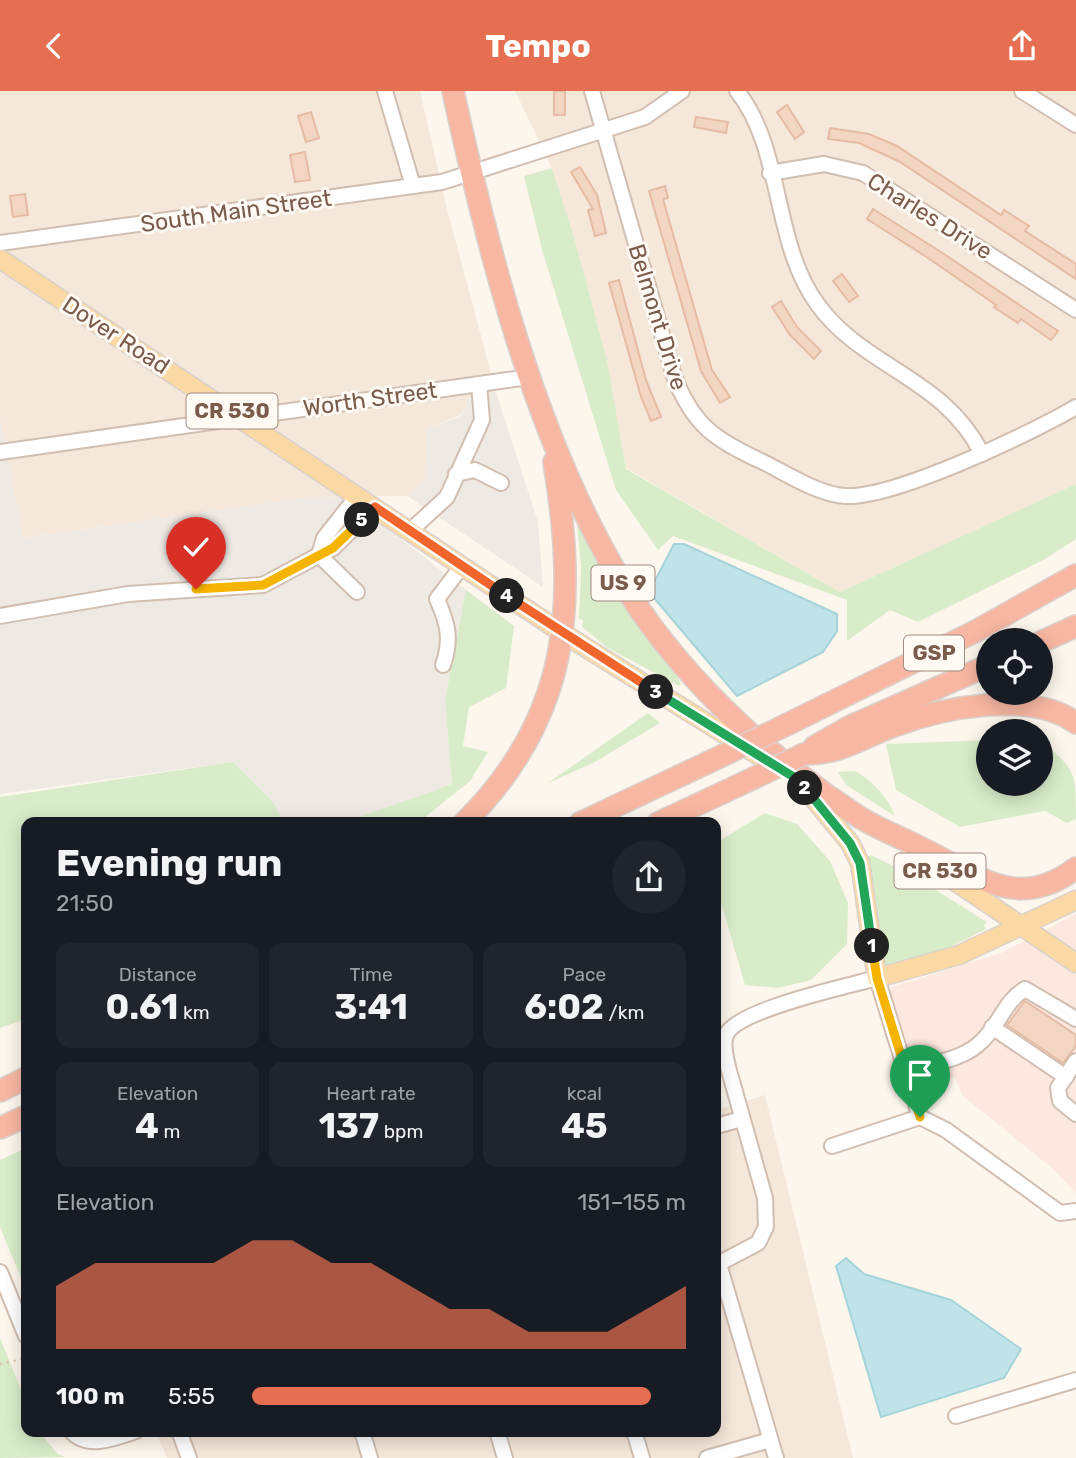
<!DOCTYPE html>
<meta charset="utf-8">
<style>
:root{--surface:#171b24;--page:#20242c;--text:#f1f3f6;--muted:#9ea1a6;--accent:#e76f51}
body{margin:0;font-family:Rubik,sans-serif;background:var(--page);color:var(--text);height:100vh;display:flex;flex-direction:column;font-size:26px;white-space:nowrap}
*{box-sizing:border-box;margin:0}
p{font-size:23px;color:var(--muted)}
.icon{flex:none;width:38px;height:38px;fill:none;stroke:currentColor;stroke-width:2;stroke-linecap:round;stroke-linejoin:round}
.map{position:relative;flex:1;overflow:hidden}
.details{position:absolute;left:21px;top:726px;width:700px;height:620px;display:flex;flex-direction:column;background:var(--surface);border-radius:14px;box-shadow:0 4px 18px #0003}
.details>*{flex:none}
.tools{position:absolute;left:976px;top:537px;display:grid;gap:14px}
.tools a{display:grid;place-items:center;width:77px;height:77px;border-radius:50%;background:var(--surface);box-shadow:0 4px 18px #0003;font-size:35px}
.pin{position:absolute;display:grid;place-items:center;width:60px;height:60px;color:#fff;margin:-72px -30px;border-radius:50% 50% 50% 0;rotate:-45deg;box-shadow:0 0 7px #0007}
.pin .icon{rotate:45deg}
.km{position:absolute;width:35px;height:35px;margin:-18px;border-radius:50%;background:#222;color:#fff;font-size:19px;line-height:35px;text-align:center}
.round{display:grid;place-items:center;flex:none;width:74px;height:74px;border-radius:37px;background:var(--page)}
.headline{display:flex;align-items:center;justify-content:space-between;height:119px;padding:0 35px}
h1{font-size:38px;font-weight:700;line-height:52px}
.metrics{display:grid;grid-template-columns:repeat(3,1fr);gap:10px;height:119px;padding:7px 35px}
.metrics div{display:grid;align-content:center;border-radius:14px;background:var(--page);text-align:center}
.metrics b{font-size:35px;font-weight:700}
.metrics small{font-size:19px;font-weight:400}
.metrics p{font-size:19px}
.chart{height:196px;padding:14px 35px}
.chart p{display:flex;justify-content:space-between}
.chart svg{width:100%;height:126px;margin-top:7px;fill:var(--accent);opacity:.7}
ul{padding:0 35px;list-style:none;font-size:23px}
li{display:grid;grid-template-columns:112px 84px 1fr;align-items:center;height:52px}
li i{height:18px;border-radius:9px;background:var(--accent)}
header{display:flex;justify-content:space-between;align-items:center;height:91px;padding:0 35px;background:var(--accent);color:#fff;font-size:32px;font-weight:700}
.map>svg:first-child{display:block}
.residential{fill:#f5e8da}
.commercial{fill:#fde8e0}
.industrial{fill:#efe9e4}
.green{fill:#d8ecc9}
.water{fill:#bfe3e8;stroke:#a5d3da;stroke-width:2}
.building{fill:#f3d5c3;stroke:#e6bba3;stroke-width:2}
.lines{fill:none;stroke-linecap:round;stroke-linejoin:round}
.minor-casing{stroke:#d1beb0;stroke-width:18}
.major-casing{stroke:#dad1cd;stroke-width:21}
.highway-casing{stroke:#dad1cd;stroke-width:24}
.path{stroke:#d9b8a5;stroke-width:2;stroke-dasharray:2 5;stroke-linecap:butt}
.minor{stroke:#fff;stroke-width:14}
.major{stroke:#fbd9a5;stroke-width:18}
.highway{stroke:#f7b7a3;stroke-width:21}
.highway-bridge-casing{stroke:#dad1cd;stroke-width:24;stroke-linecap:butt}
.highway-bridge{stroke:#f7b7a3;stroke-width:21}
.split-1-casing{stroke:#fff;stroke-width:14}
.split-2-casing{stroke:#fff;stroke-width:14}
.split-3-casing{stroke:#fff;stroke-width:14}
.split-4-casing{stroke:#fff;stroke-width:14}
.split-5-casing{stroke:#fff;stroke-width:14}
.split-6-casing{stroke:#fff;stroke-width:14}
.split-1{stroke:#f5b400;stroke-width:9}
.split-2{stroke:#22a559;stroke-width:9}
.split-3{stroke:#22a559;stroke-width:9}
.split-4{stroke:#f0652b;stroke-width:9}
.split-5{stroke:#f0652b;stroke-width:9}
.split-6{stroke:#f5b400;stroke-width:9}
.labels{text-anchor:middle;stroke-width:6;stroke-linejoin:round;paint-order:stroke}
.shield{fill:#fffaf3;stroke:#a28b7f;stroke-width:2}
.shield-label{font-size:21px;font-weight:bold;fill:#7a5c4d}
.street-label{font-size:23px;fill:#7a5c4d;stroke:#fffaf3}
</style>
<header><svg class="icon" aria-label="back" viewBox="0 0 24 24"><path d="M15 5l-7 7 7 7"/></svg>Tempo<svg class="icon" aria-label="share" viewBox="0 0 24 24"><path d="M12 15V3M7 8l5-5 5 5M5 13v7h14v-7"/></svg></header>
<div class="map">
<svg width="1076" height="1367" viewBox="0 0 1076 1367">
<rect width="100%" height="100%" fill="#fdf6ec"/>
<!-- residential -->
<g class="residential">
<polygon points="0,0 420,0 447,118 496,301 468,307 462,323 426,339 426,390 407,405 310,406 22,447 0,329"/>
<polygon points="515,0 1076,0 1076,393 840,501 626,377 607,269 574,146 552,77"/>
<polygon points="765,1004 853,1367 167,1367 156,1341 716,1340 716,1019"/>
</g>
<!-- commercial -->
<polygon class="commercial" points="1076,823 1076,1102 1052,1077 963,1005 954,985 928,1004 906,1009 881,933 892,896 1001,862"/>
<!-- industrial -->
<g class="industrial">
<polygon points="496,301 538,431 543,496 407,405 425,390 426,339 462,324 468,307"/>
<polygon points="0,329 23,447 310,406 347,406 466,499 445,609 452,693 346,732 282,731 275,713 233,671 0,703"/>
</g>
<!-- green -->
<g class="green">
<polygon points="552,77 574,146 607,269 626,378 840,501 1076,393 1076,448 1045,468 918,531 890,519 847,550 847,509 673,445 658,459 616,399 542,159 524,85"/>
<polygon points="582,431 672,576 681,593 679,595 608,557 582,536 583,529 579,528 581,475 577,432"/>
<polygon points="466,499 514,535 506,597 469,616 463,655 488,661 470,690 419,731 346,731 452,693 445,609"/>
<polygon points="648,622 660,632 593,672 548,692"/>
<path d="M989 649V693H1041V651C1076 677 1076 682 1076 728L1067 732 1045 720 960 736 896 699 886 653Z"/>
<polygon points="233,671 275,713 282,731 26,732 26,928 0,937 0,706"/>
<path d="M855 680C871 688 889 708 895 725L846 694 838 681Z"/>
<polygon points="765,722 797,733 830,770 848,812 847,853 811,889 778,897 745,894 716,794 716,752"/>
<polygon points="871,764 913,785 987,831 984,834 986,838 942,860 888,878 882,869 865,768"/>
<polygon points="26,1057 26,1199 0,1136 0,1069"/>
<polygon points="0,1247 26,1311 26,1340 39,1341 58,1363 66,1366 0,1367"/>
</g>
<!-- water -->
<g class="water">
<polygon points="674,453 684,453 837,523 837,540 823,561 737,605 649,501"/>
<polygon points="846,1167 864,1183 951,1209 1021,1258 1004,1287 881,1326 836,1175"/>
</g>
<!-- building -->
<g class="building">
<rect x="554" y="0" width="11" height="24"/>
<polygon points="787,14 804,41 795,48 777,21"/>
<polygon points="311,21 319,47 306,51 298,25"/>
<polygon points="696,26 728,31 726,42 694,36"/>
<polygon points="830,37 869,43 897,55 1001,124 1004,119 1029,135 1025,140 1076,173 1076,188 900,71 859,52 828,48"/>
<polygon points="305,61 310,89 295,91 290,64"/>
<polygon points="580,76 597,104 606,142 595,145 588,119 593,118 571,81"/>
<polygon points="665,95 668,107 663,108 712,279 730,306 720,312 701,280 649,100"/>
<polygon points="25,103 28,124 13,126 10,105"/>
<polygon points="873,118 941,161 1058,240 1051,249 1021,228 1018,232 994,216 996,214 925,165 867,128"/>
<polygon points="842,183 858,205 849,211 833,190"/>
<polygon points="619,189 646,289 661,326 651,330 641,306 609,192"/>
<polygon points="781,210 797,236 821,260 814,268 790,244 772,216"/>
<polygon points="1025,910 1076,944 1076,955 1063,972 1007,934"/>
</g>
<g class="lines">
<defs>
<g id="minor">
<polyline points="385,0 413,95"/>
<path d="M592 0 674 285C693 334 715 349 761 370 786 382 817 403 845 405 893 408 1032 342 1076 316"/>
<path d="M737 0C784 59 772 152 818 214 864 277 945 287 982 363"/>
<polyline points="1022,0 1076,34"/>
<polyline points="770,82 824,73 863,82 1076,219"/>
<polyline points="0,152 442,91 645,26 682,0"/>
<polyline points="0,361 529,286"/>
<polyline points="456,383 475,379 501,392"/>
<polyline points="358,404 324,447 319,464 333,457 375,416"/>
<polyline points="410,440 447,406 482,329 479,293"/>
<polyline points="0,525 128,503 263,494 319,464 357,501"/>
<path d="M443 574C452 548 448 533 437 508L462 475"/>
<polyline points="992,936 1066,986"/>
<polyline points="1076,970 1058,997 1060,1010 1076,1023"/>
<path d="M907 981C933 971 963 970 983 949 1000 932 1005 910 1025 898L1076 928"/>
<polyline points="716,1035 742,1028"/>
<polyline points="832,1055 920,1026 946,1039 1060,1122 1076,1120"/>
<polyline points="719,1173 776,1367"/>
<path d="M716 1174 758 1152 766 1136 765 1107 728 976C726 966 722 954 726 944 736 919 848 895 877 887L920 1026"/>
<polyline points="0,1181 26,1245"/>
<polyline points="956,1325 1076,1289"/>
<path d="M71 1340C87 1359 116 1347 136 1340"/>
<polyline points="179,1340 189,1367"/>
<polyline points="362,1340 370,1367"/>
<polyline points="497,1340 505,1367"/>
<polyline points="634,1340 642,1367"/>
<polyline points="707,1367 770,1349"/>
</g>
<g id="major">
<polyline points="0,168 564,543 779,677"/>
<polyline points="800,691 850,752 860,772 877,887 959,864 1076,809"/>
<polyline points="912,761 1076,872"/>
</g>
<g id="highway">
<path d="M453 0C488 160 534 342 617 483 674 580 763 663 856 724 877 738 903 747 925 759 978 785 1019 821 1076 777"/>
<polyline points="1041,551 1076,535"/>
<polyline points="788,633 976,540 1076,484"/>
<polyline points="814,656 851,635 989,574"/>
<path d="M804 663C841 663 861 647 894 635 944 616 1030 599 1076 632"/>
<path d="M464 732C572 625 577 512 554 371"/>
<polyline points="580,732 707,672"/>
<polyline points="658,732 737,695"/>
<polyline points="0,1000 26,987"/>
<polyline points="0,1037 26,1025"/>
</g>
</defs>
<!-- minor casing -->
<use href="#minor" class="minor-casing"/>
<!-- major casing -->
<use href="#major" class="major-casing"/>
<!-- highway casing -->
<use href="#highway" class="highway-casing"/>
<!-- path -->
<polyline class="path" points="0,1273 26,1267"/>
<!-- minor -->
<use href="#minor" class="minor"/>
<!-- major -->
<use href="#major" class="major"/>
<!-- highway -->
<use href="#highway" class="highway"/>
<defs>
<g id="highway-bridge">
<polyline points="707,672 788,633"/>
<polyline points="737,695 804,663"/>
</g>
</defs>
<!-- highway-bridge casing -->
<use href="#highway-bridge" class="highway-bridge-casing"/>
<!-- highway-bridge -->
<use href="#highway-bridge" class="highway-bridge"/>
</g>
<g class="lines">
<defs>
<polyline id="split-1" points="872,855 877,887 920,1026"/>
<polyline id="split-2" points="805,697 850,752 860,772 872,855"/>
<polyline id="split-3" points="656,601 797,688 805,697"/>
<polyline id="split-4" points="507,505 656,601"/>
<polyline id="split-5" points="362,429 375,416 507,505"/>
<polyline id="split-6" points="196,498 263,494 333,457 362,429"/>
</defs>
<!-- split-1 casing -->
<use href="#split-1" class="split-1-casing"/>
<!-- split-2 casing -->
<use href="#split-2" class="split-2-casing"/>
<!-- split-3 casing -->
<use href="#split-3" class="split-3-casing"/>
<!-- split-4 casing -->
<use href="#split-4" class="split-4-casing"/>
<!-- split-5 casing -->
<use href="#split-5" class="split-5-casing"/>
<!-- split-6 casing -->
<use href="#split-6" class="split-6-casing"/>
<!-- split-1 -->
<use href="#split-1" class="split-1"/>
<!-- split-2 -->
<use href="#split-2" class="split-2"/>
<!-- split-3 -->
<use href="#split-3" class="split-3"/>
<!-- split-4 -->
<use href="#split-4" class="split-4"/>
<!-- split-5 -->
<use href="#split-5" class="split-5"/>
<!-- split-6 -->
<use href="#split-6" class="split-6"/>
</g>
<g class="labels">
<!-- shield labels -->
<g class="shield">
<rect x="186.5" y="302.5" width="91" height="35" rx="5"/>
<rect x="591.5" y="474.5" width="63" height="35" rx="5"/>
<rect x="904" y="544.5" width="60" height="35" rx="5"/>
<rect x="894.5" y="762.5" width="91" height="35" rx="5"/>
</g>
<g class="shield-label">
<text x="232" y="327">CR 530</text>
<text x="623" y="499">US 9</text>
<text x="934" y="569">GSP</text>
<text x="940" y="787">CR 530</text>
</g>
<!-- street labels -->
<g class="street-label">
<text transform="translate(236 120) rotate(-8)" y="8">South Main Street</text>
<text transform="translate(930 125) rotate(32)" y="8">Charles Drive</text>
<text transform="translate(658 226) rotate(73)" y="8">Belmont Drive</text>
<text transform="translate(116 244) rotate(33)" y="8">Dover Road</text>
<text transform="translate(370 308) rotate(-8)" y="8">Worth Street</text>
</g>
</g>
</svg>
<div class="tools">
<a><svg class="icon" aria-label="locate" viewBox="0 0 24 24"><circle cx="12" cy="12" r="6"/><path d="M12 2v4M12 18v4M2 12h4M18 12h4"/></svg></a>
<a><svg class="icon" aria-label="layers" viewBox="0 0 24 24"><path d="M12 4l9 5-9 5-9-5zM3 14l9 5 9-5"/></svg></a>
</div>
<div class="pin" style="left:920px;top:1026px;background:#1e9e55"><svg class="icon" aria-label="arrive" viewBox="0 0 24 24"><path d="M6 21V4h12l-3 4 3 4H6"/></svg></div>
<div class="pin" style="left:196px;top:498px;background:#d93025"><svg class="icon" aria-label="check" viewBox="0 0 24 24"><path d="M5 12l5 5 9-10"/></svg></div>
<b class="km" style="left:872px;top:855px">1</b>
<b class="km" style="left:805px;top:697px">2</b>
<b class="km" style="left:656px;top:601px">3</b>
<b class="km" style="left:507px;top:505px">4</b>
<b class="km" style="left:362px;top:429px">5</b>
<section class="details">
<div class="headline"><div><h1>Evening run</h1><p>21:50</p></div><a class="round"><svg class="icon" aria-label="share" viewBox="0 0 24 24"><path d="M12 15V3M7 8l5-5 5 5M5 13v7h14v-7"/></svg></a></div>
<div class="metrics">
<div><p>Distance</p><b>0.61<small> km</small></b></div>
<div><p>Time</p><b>3:41</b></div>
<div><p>Pace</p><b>6:02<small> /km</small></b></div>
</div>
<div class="metrics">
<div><p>Elevation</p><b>4<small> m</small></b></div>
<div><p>Heart rate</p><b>137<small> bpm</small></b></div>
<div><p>kcal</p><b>45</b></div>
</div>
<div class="chart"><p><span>Elevation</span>151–155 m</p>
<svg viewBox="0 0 160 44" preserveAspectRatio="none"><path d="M0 44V22L10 14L20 14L30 14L40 14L50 6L60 6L70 14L80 14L90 22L100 30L110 30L120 38L130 38L140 38L150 30L160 22V44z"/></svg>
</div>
<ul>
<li><b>100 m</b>5:55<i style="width:92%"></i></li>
</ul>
</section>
</div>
